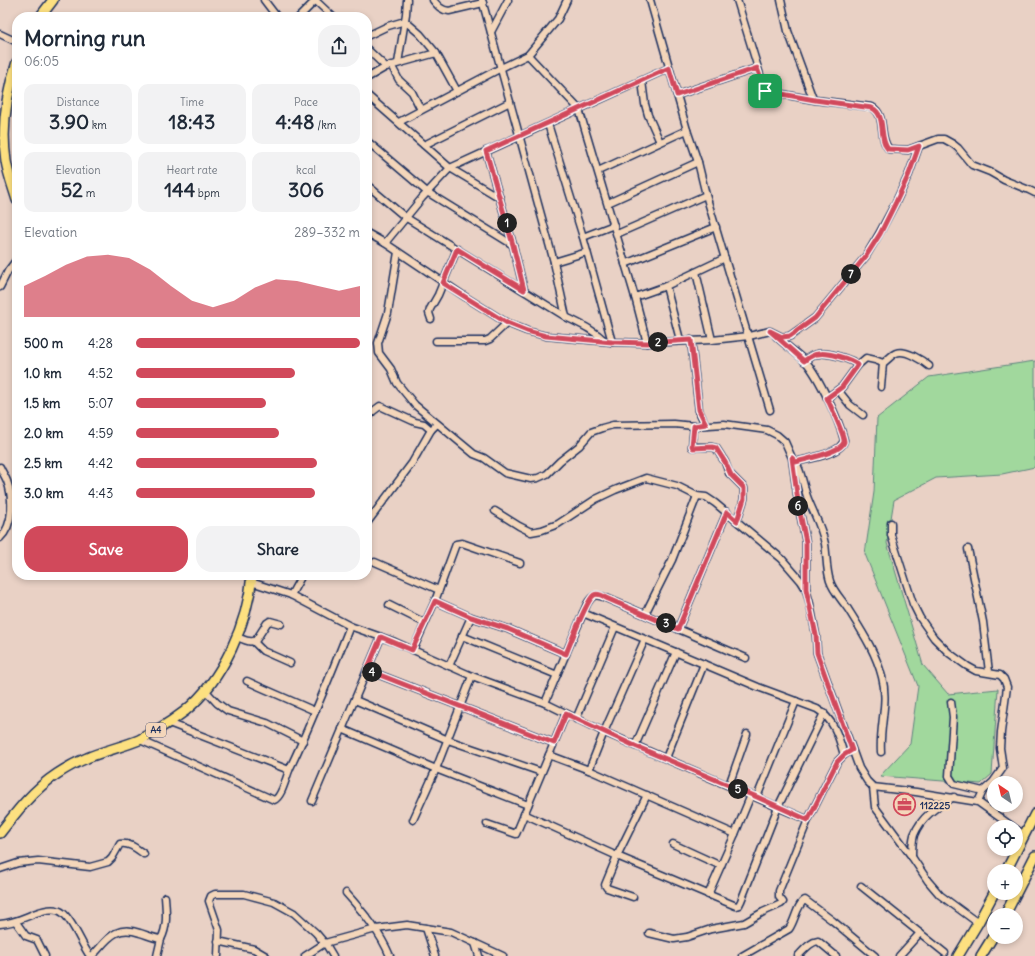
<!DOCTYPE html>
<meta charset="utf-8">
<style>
:root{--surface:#fff;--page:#f2f2f3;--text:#1f2937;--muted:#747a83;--accent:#d1495b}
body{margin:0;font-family:Delius,sans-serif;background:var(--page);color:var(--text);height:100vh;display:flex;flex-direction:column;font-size:15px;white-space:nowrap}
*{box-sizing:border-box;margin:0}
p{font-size:13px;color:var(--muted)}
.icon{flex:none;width:22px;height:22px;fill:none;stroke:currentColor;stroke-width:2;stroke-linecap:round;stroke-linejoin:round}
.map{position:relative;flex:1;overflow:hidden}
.details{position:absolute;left:12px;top:12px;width:360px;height:568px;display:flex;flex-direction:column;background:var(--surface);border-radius:16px;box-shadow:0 2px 6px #0003}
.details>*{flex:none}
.needle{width:26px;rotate:325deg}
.tools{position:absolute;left:987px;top:776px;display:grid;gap:8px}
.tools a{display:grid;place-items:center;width:36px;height:36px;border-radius:50%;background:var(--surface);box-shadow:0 2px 6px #0003;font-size:20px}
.pin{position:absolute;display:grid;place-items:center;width:34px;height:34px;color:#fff;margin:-17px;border-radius:8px;box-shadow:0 2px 6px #0006}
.km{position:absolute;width:20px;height:20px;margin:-10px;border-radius:50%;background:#222;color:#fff;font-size:11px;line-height:20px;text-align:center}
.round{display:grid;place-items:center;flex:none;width:42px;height:42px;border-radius:16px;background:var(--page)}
.summary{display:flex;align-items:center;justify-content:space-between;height:68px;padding:0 12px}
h1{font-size:22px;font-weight:700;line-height:30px}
.metrics{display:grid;grid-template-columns:repeat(3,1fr);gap:6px;height:68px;padding:4px 12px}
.metrics div{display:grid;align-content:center;border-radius:10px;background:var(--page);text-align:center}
.metrics b{font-size:20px;font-weight:700}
.metrics small{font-size:11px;font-weight:400}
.metrics p{font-size:11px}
.chart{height:112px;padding:8px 12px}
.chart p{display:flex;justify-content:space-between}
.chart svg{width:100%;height:72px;margin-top:4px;fill:var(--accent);opacity:.7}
.cta{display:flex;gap:8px;margin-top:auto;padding:8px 12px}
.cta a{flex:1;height:46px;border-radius:16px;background:var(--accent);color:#fff;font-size:16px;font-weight:700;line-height:46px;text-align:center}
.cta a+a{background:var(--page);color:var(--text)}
ul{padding:0 12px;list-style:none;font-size:13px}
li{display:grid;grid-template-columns:64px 48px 1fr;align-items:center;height:30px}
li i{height:10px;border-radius:5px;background:var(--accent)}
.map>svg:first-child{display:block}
.green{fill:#a1d89d;stroke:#5e847e}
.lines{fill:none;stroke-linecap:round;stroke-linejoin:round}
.street-casing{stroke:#1b2f5e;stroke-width:9}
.primary-casing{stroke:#1b2f5e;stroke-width:12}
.street{stroke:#f4d6ba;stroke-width:6}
.primary{stroke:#fde080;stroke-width:9}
.route-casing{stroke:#fff;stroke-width:8}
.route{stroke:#d1495b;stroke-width:5}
.labels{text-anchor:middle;stroke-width:4;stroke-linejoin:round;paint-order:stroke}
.shield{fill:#f4d6ba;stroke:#5c617a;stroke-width:1}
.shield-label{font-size:9px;font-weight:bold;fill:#1b2f5e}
.poi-label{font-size:10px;font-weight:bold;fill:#1b2f5e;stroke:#f4d6ba;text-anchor:start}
</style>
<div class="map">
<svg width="1035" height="956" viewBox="0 0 1035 956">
<rect width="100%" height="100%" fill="#e9d1c5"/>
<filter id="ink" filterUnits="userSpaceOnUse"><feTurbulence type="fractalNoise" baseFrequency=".025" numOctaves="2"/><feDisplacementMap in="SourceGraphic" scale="8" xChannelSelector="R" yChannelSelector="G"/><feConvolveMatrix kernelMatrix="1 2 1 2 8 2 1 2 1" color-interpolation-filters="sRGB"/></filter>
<g filter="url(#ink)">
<!-- green -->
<polygon class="green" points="1035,361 1035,467 1002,474 936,478 894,500 887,543 923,665 948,694 998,689 992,774 981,784 880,776 910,744 918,686 865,554 874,492 877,418 929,377"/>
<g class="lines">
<defs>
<g id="street">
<polyline points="264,0 277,17"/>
<polyline points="315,0 333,17"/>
<path d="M433 0C438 6 441 10 449 11L483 3"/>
<polyline points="482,0 554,262 566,317"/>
<polyline points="650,0 687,130 698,162 706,195 770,410"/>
<path d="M737 0 765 91 815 100 872 107C887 115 878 138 889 149L908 150 938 139H944L953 144 958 148 972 165 990 172 1004 180 1029 190 1035 193"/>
<polyline points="781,0 788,31 813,99"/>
<polyline points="299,17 316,0"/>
<polyline points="491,32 508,0"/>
<polyline points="0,34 17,42"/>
<polyline points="367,36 388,26 405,21 420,34 436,53"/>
<polyline points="367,49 386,67 367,78"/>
<polyline points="528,55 579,109 635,297 647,343"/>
<polyline points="398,63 406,14 407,0"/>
<polyline points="391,65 399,80 412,92 421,110"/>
<polyline points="386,67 436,53 457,91"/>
<polyline points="642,81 645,104 648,115 660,142"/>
<polyline points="367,95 450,168 500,198"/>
<polyline points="677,95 757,68"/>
<polyline points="399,122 501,68 528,55 558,19 567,0"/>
<polyline points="548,124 583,237 612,342"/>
<polyline points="367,141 427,192 513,245"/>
<polyline points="424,145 510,102"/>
<polyline points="486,151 513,245 524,290"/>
<polyline points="598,171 687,130"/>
<path d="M367 185 405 217 566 317C580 324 594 330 605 341"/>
<polyline points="608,203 698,162"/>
<polyline points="367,233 385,243 467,298 507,323 527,331 546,336 612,342 647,343 712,340 749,336 770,331 782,337 790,336 815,318 866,256 879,234 896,202 909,174 919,146"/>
<polyline points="617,234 706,195"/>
<polyline points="583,237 614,225"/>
<polyline points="385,243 422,198 450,168 669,68"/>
<polyline points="398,252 388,313 378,343 379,353 391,369 397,383 415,405 474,454 484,458 505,473 531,479 538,478 547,474 560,461 579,446 591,432 602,428 613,425 674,424 694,426 724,424 767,430 777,435 785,442 792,458 799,508 806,542 806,589"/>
<polyline points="554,262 587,252"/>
<polyline points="625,264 716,227"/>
<polyline points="696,272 712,340"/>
<polyline points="666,286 680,340"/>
<polyline points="0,287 8,271 17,259"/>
<polyline points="635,297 666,286 725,258"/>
<polyline points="431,319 429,313 430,309 438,295 457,249"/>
<path d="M776 336C785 345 797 353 806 362 819 377 839 420 844 440 842 454 807 459 795 462"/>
<polyline points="691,340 699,411 705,424"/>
<polyline points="436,341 485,341 490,339 507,323"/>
<path d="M804 361C808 358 813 354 818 354 827 352 852 359 858 365"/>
<polyline points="881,387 883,363"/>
<polyline points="838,390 850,405 863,415"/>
<path d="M827 398 842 387 858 365 866 358 875 360 883 363C887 361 891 355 896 353 905 349 922 360 929 366"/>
<polyline points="367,420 372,412 380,406 415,422 424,424 431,430"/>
<polyline points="694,426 692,447 712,447 716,448 725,462 729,473 744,488 744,499 737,521"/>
<path d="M793 459C802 469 803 487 808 499 814 514 822 528 825 544 827 556 826 569 830 581 833 591 842 600 848 609 861 630 876 652 882 677 889 702 879 727 881 752"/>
<path d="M0 467C2 472 5 476 7 481 13 497 14 525 0 538"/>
<polyline points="495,511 519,526 531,532 542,530 558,524 596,499 615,490 646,478 677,486 697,496 706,497 715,503 782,559 801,581 806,589 810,604 816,635 817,653 859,768 867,781 873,787 916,792 978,802 1013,827"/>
<polyline points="367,523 412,463 431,430 437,424"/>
<polyline points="891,523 891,535 913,604 920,618 934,638 949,653 967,666 976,671 1000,675 1004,679 1007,687 1001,732 1000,748 1003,768 993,782 983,791 978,802"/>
<polyline points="968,549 983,622 989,672"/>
<polyline points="375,562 439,590"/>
<polyline points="251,582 291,595 350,626 395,642 472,676 545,703 604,732 808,820 837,762 844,755 852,750"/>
<polyline points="291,595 302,575"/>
<polyline points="435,601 471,617 508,629 566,654"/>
<polyline points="389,605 425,623"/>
<path d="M583 613 758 687 817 709C834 719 839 738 844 755"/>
<polyline points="645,614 672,560 697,496"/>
<polyline points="678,629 727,512"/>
<polyline points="462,636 557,675"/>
<path d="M237 637C243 639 250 644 256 640L267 623 270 621 281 624"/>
<polyline points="254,642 263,651 290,663"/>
<polyline points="413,650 435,601 456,544 462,543 520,563"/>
<polyline points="449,666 471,617"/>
<polyline points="367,670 554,743 566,714"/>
<polyline points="247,681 260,687 315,711"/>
<polyline points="205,690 217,703 228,711 267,723 303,741"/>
<polyline points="355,700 448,740 541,772"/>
<polyline points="951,702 953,717 949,776 954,784 983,791"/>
<path d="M545 703 587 604C593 594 596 594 606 598L746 658"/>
<polyline points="576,719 615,627"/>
<polyline points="169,723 289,770"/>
<polyline points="342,729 436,769 528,805"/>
<path d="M140 740 274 800C282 797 286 777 290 768 312 722 331 674 350 626"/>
<polyline points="635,746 676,652"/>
<polyline points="549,755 589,770 735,834 751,795"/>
<polyline points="666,758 704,664"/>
<polyline points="589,770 604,732 645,639"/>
<polyline points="729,785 747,734"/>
<polyline points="873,787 875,807 912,857 928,881 940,895 978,923"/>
<polyline points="757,797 796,701"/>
<polyline points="312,801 381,637"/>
<polyline points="524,814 617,856 736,906 739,905 741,901 778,807 824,713"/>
<polyline points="413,820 436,769 472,676"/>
<polyline points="487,824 516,834 554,743"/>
<polyline points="1016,829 1024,835"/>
<polyline points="673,844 721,866"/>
<path d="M912 857C912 850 912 842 914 835 921 817 937 806 954 797"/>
<path d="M0 869 18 863 38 861 90 867 108 862 112 858 120 844C129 842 137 849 144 854"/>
<polyline points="861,886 945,953"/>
<path d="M346 893C363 912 380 932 390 956"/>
<polyline points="708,895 735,834"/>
<polyline points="633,897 607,888 605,885 617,856 647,795"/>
<polyline points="16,922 26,936 37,940 45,956"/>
<path d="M0 924C14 923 23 918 36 913 44 910 56 907 63 913 73 921 82 945 90 956"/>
<polyline points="426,928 435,956"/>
<polyline points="649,933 674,939 687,937 711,929 744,923 763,912 781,904 783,902 779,897 779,891 808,820"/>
<polyline points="218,941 254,949 266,956"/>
<polyline points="475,943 479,956"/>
<path d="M92 956C107 941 114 924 140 933 147 935 153 938 161 939 168 926 166 911 165 897"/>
<polyline points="157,956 161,939"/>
<polyline points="218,956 219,930 209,901 211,896 215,894 244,894 274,902 294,913 316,933 327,946 333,956"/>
<polyline points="305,956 325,943 376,929 407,925 451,932 503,956"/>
<path d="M742 956 789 929C795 921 797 904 805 900L833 921 875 956"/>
<path d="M798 956C804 950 810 942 818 941L836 956"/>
<polyline points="899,956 920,933"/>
</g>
<g id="primary">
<polyline points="40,17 53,0"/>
<path d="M17 62C6 95 1 127 6 161 8 174 13 187 17 200"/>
<path d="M0 833C17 811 34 789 57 774 66 768 77 762 87 758 103 751 122 747 139 740 145 737 151 733 157 730 167 724 176 718 185 711 223 680 248 623 252 575"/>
<polyline points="1006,871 1035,814"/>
<polyline points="1005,915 1035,856"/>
<polyline points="958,956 978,923 994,893"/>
<polyline points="981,956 994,935"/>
</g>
</defs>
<!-- street casing -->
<use href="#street" class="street-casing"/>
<!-- primary casing -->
<use href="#primary" class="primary-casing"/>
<!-- street -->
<use href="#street" class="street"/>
<!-- primary -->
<use href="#primary" class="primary"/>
</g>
</g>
<g class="lines" filter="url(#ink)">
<defs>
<path id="route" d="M669 68 677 95 757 68 765 91 815 100 872 108C887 115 878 138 888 149L908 150 919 146 909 174 896 202 880 234 866 256 815 318 790 336 782 337 770 331 804 361C808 358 813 354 818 354 827 352 852 359 858 365L842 387 827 398C830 405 845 436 844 442 841 453 805 459 796 462L792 458 799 508 806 542V589L816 635 817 653 852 750 844 755 837 762 808 820 757 797 635 746 566 714 554 743 367 670 381 637 412 650 435 601 471 617 508 629 566 654C570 644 587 599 594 595 598 593 603 596 606 598L678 629 727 512 737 521 744 499V488L731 475 725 462 716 448 712 447 693 448 692 446 694 426 706 424 699 410 691 340 647 343 612 342 546 336 527 331 507 323 443 283 457 249 524 290 513 245 486 151Z"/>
</defs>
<!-- route casing -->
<use href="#route" class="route-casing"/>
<!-- route -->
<use href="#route" class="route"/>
</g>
<!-- icons -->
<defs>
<symbol id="office-ring" viewBox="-11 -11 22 22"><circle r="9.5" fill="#f4d6ba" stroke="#d1495b" stroke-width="1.5"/><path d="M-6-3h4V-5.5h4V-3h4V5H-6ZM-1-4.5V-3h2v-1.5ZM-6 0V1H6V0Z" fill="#d1495b"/></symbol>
</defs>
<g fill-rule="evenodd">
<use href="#office-ring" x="892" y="792" width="25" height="25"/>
</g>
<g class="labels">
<!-- shield labels -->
<rect class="shield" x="146" y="723" width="20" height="14" rx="3"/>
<g class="shield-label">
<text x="156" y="733">A4</text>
</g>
<!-- poi labels -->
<g class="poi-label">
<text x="920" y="809">112225</text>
</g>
</g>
</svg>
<div class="tools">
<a><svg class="needle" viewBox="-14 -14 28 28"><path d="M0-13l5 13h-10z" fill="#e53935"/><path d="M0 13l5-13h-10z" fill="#747a83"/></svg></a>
<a><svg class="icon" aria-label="locate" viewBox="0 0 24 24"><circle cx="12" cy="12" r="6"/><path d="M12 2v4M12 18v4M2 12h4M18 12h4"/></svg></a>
<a>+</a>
<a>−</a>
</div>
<div class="pin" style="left:765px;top:91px;background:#1e9e55"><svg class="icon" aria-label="arrive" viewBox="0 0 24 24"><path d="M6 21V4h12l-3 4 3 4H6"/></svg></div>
<b class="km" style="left:507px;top:223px">1</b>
<b class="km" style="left:658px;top:342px">2</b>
<b class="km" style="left:666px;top:623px">3</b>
<b class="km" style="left:372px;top:672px">4</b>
<b class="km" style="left:738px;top:789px">5</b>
<b class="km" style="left:798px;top:506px">6</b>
<b class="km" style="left:851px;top:274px">7</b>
<section class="details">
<div class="summary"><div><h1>Morning run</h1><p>06:05</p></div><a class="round"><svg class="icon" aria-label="share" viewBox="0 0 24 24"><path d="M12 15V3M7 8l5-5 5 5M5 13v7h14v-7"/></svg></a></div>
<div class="metrics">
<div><p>Distance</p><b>3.90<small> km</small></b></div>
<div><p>Time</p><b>18:43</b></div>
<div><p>Pace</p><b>4:48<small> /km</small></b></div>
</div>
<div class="metrics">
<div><p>Elevation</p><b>52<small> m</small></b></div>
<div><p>Heart rate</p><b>144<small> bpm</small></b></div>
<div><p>kcal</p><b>306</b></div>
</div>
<div class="chart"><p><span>Elevation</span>289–332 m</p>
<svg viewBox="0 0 160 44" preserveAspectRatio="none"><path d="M0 44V25L10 19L20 12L30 7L40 6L50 8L60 15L70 25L80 34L90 38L100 34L110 26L120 21L130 22L140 25L150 28L160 25V44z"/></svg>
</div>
<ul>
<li><b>500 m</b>4:28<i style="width:100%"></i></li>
<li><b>1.0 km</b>4:52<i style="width:71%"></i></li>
<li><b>1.5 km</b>5:07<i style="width:58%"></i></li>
<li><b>2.0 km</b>4:59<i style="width:64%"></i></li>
<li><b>2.5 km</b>4:42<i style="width:81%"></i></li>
<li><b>3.0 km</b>4:43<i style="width:80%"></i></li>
</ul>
<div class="cta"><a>Save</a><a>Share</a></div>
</section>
</div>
